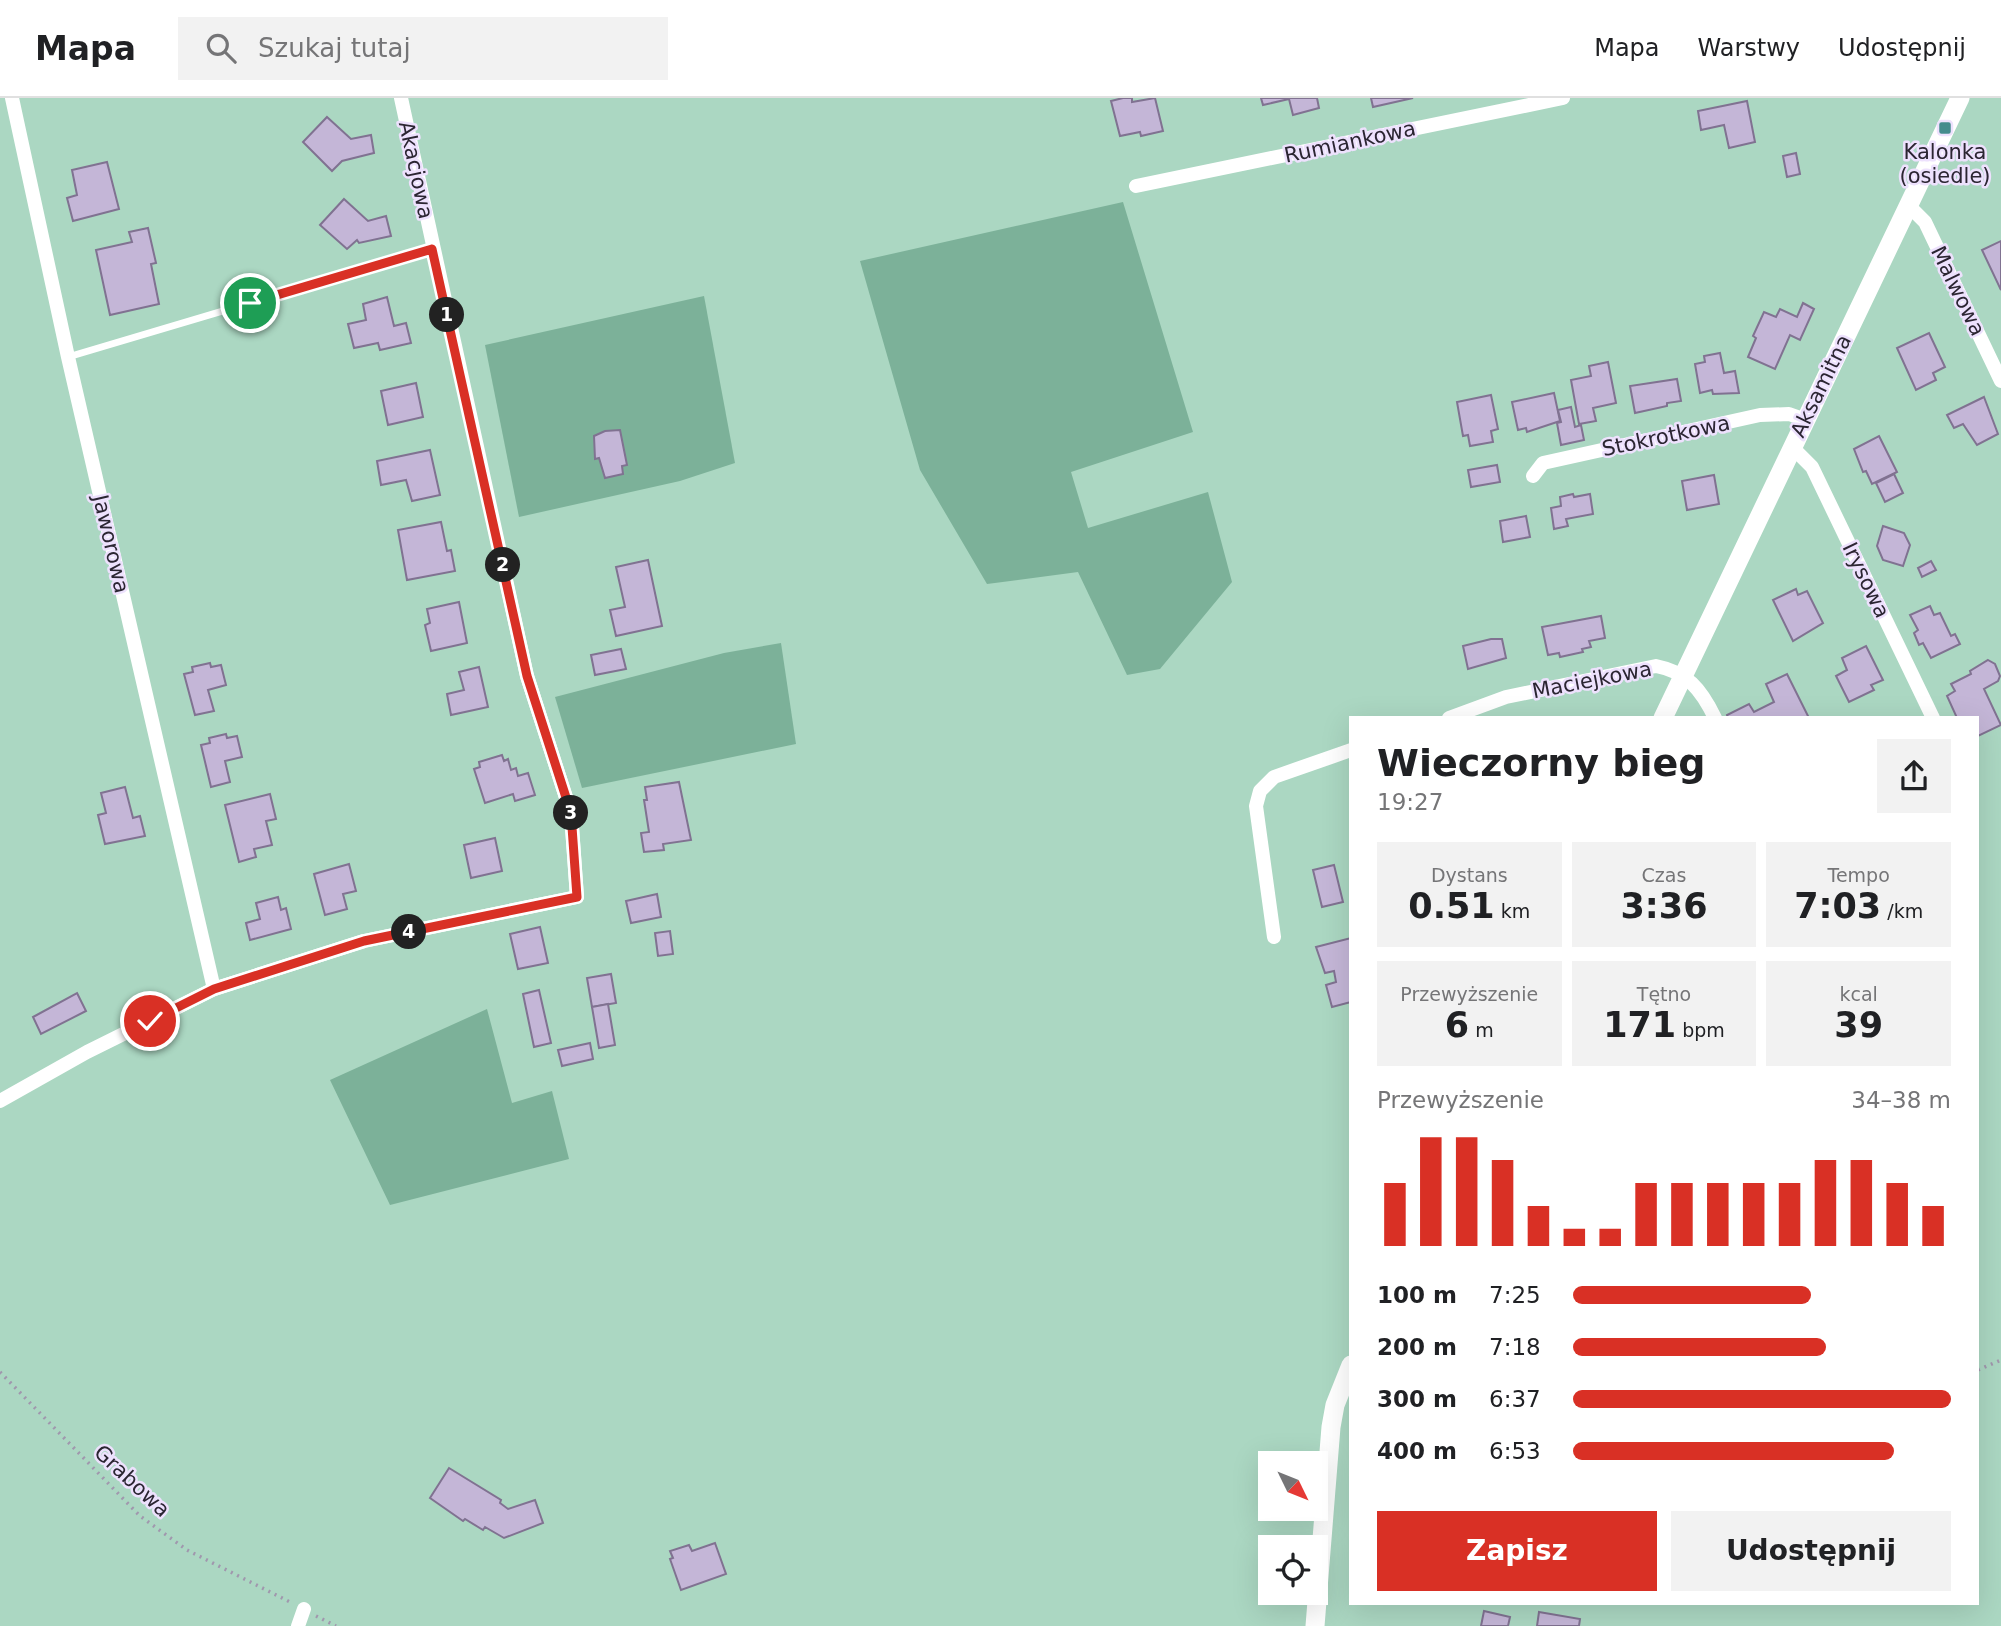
<!DOCTYPE html>
<html lang="pl">
<meta charset="utf-8">
<style>
:root{--surface:#fff;--page:#f2f2f2;--text:#202124;--muted:#757577;--line:#e0e0e0;--accent:#d93025}
body{margin:0;font-family:"DejaVu Sans",sans-serif;background:var(--page);color:var(--text);height:100vh;display:flex;flex-direction:column;font-size:26px;white-space:nowrap}
*{box-sizing:border-box;margin:0}
p{font-size:23px;color:var(--muted)}
.icon{flex:none;width:38px;height:38px;fill:none;stroke:currentColor;stroke-width:2;stroke-linecap:round;stroke-linejoin:round}
.map{position:relative;flex:1;overflow:hidden}
.sheet{position:absolute;left:1349px;top:618px;width:630px;height:889px;display:flex;flex-direction:column;background:var(--surface);border-radius:0px;box-shadow:0 7px 28px #0002}
.sheet>*{flex:none}
.needle{width:46px;rotate:133deg}
.controls{position:absolute;left:1258px;top:1353px;display:grid;gap:14px}
.controls a{display:grid;place-items:center;width:70px;height:70px;border-radius:0px;background:var(--surface);box-shadow:0 7px 28px #0002;font-size:35px}
.pin{position:absolute;display:grid;place-items:center;width:60px;height:60px;color:#fff;margin:-30px;border:4px solid #fff;border-radius:50%;box-shadow:0 2px 7px #0007}
.km{position:absolute;width:35px;height:35px;margin:-18px;border-radius:50%;background:#222;color:#fff;font-size:19px;line-height:35px;text-align:center}
.round{display:grid;place-items:center;flex:none;width:74px;height:74px;border-radius:0px;background:var(--page)}
.summary{display:flex;align-items:center;justify-content:space-between;height:119px;padding:0 28px}
h1{font-size:38px;font-weight:800;line-height:52px}
.stats{display:grid;grid-template-columns:repeat(3,1fr);gap:10px;height:119px;padding:7px 28px}
.stats div{display:grid;align-content:center;border-radius:0px;background:var(--page);text-align:center}
.stats b{font-size:35px;font-weight:800}
.stats small{font-size:19px;font-weight:400}
.stats p{font-size:19px}
.chart{height:196px;padding:14px 28px}
.chart p{display:flex;justify-content:space-between}
.chart svg{width:100%;height:126px;margin-top:7px;stroke:var(--accent);stroke-width:6}
.button{display:flex;gap:14px;margin-top:auto;padding:14px 28px}
.button a{flex:1;height:80px;border-radius:0px;background:var(--accent);color:#fff;font-size:28px;font-weight:800;line-height:80px;text-align:center}
.button a+a{background:var(--page);color:var(--text)}
ul{padding:0 28px;list-style:none;font-size:23px}
li{display:grid;grid-template-columns:112px 84px 1fr;align-items:center;height:52px}
li i{height:18px;border-radius:9px;background:var(--accent)}
header{display:flex;align-items:center;gap:42px;box-sizing:border-box;height:98px;padding:0 35px;background:var(--surface);border-bottom:2px solid var(--line)}
header strong{font-size:33px}
nav{display:flex;gap:38px;margin-inline-start:auto;font-size:24px}
.search{width:490px;height:63px;background:var(--page);display:flex;align-items:center;gap:18px;box-sizing:border-box;padding:0 24px;border-radius:0px;color:var(--muted);font-size:26px}
.map>svg:first-child{display:block}
.green{fill:#abd7c2;fill-rule:evenodd}
.forest{fill:#7cb199}
.building{fill:#c4b6d7;stroke:#807291;stroke-width:2}
.lines{fill:none;stroke-linecap:round;stroke-linejoin:round}
.path{stroke:#a097ad;stroke-width:3.5;stroke-dasharray:2 5;stroke-linecap:butt}
.lane{stroke:#fff;stroke-width:7}
.street{stroke:#fff;stroke-width:14}
.secondary{stroke:#fff;stroke-width:19}
.route-casing{stroke:#fff;stroke-width:14}
.route{stroke:#d93025;stroke-width:9}
.poi-dot{fill:#448c8d;stroke:#ede1fd;stroke-width:2.5}
.labels{text-anchor:middle;stroke-width:5;stroke-linejoin:round;paint-order:stroke}
.street-label{font-size:21px;fill:#2b2532;stroke:#ede1fd}
.poi-label{font-size:21px;fill:#2b2532;stroke:#ede1fd}
</style>
<header>
<strong>Mapa</strong>
<div class="search"><svg class="icon" aria-label="search" viewBox="0 0 24 24"><circle cx="10" cy="10" r="6"/><path d="M15 15l6 6"/></svg>Szukaj tutaj</div>
<nav><a>Mapa</a><a>Warstwy</a><a>Udostępnij</a></nav>
</header>
<div class="map">
<svg width="2001" height="1528" viewBox="0 0 2001 1528">
<rect width="100%" height="100%" fill="#ede1fd"/>
<!-- green -->
<path class="green" d="M0 0H2001V1528H0ZM1351 620H1978V1505H1351ZM1270 1365H1316V1410H1270ZM1270 1449H1316V1494H1270Z"/>
<!-- forest -->
<g class="forest">
<polygon points="1123,104 1193,334 1071,374 1088,430 1208,394 1232,484 1160,571 1127,577 1078,474 987,486 920,372 860,163"/>
<polygon points="704,198 735,365 680,383 519,419 485,247"/>
<polygon points="781,545 796,646 582,690 555,599 724,555"/>
<polygon points="487,911 512,1005 552,993 569,1061 390,1107 330,982"/>
</g>
<!-- building -->
<g class="building">
<polygon points="1123,0 1132,0 1132,4 1155,0 1163,33 1141,38 1140,34 1120,38 1111,3"/>
<polygon points="1261,0 1317,0 1319,10 1293,17 1289,1 1263,7"/>
<polygon points="1371,0 1413,0 1373,9"/>
<polygon points="1747,3 1755,44 1729,50 1724,27 1701,32 1698,13"/>
<polygon points="327,19 351,41 371,37 374,55 342,63 332,73 303,44"/>
<polygon points="1796,55 1800,76 1787,79 1783,58"/>
<polygon points="107,64 119,111 73,123 67,100 77,97 72,72"/>
<polygon points="344,101 368,123 386,118 391,138 359,145 357,142 347,151 320,127"/>
<polygon points="148,130 156,165 151,166 159,206 110,217 96,152 132,144 129,134"/>
<polygon points="2001,143 2001,192 1982,152"/>
<polygon points="387,199 394,228 406,225 411,245 380,252 378,245 354,250 348,226 366,222 363,206"/>
<polygon points="1803,205 1814,211 1800,242 1790,237 1775,271 1748,259 1756,240 1753,238 1764,214 1776,219 1780,211 1797,219"/>
<polygon points="1929,235 1945,269 1933,275 1936,282 1916,292 1897,250"/>
<polygon points="1720,255 1724,275 1735,273 1739,295 1713,296 1712,292 1700,295 1695,266 1705,264 1704,258"/>
<polygon points="1608,264 1616,305 1593,310 1596,323 1579,326 1571,282 1591,278 1589,268"/>
<polygon points="1677,281 1681,303 1667,305 1667,308 1635,315 1630,288"/>
<polygon points="416,285 423,319 388,327 381,293"/>
<polygon points="1554,295 1560,323 1527,334 1526,330 1518,332 1512,304"/>
<polygon points="1491,297 1498,331 1491,333 1493,344 1470,348 1468,337 1463,338 1457,304"/>
<polygon points="1984,299 1998,336 1977,347 1963,326 1954,330 1947,317"/>
<polygon points="1571,309 1575,329 1581,327 1584,342 1561,347 1557,325 1561,324 1558,312"/>
<polygon points="620,332 627,367 622,368 623,376 605,380 599,360 595,361 594,338 605,333"/>
<polygon points="1879,338 1897,374 1872,386 1866,373 1863,374 1854,351"/>
<polygon points="430,352 440,397 412,403 406,382 381,387 377,363"/>
<polygon points="1497,367 1500,384 1471,389 1468,372"/>
<polygon points="1894,376 1903,395 1885,404 1876,385"/>
<polygon points="1714,377 1719,406 1687,412 1682,383"/>
<polygon points="1573,396 1574,399 1590,396 1593,416 1566,421 1568,428 1554,431 1551,410 1561,408 1560,399"/>
<polygon points="1526,418 1530,439 1503,444 1500,423"/>
<polygon points="441,424 447,453 451,452 455,473 407,482 398,432"/>
<polygon points="1883,428 1904,435 1910,447 1903,468 1883,462 1877,448"/>
<polygon points="648,462 662,528 616,538 610,512 625,509 616,469"/>
<polygon points="1931,463 1936,472 1922,479 1918,470"/>
<polygon points="1796,491 1798,497 1807,493 1823,525 1793,543 1773,502"/>
<polygon points="459,504 467,545 431,553 425,527 430,525 427,511"/>
<polygon points="1930,508 1934,517 1940,515 1951,538 1955,536 1960,546 1931,560 1923,545 1919,547 1914,535 1918,532 1910,517"/>
<polygon points="1601,518 1605,540 1589,543 1591,549 1582,551 1583,554 1560,559 1559,555 1548,557 1542,529"/>
<polygon points="1491,541 1502,541 1506,560 1468,571 1463,548"/>
<polygon points="1866,548 1883,582 1871,587 1874,592 1849,604 1836,578 1847,572 1842,560"/>
<polygon points="621,551 626,571 595,577 591,557"/>
<polygon points="1988,562 1995,566 2000,578 1998,583 1984,591 2001,627 1978,638 1978,620 1957,620 1947,598 1955,593 1951,586 1971,576 1970,573"/>
<polygon points="210,565 211,569 221,567 226,587 208,592 214,613 195,617 184,576 193,574 192,569"/>
<polygon points="479,569 488,609 451,617 447,596 464,592 459,574"/>
<polygon points="1787,576 1809,620 1728,620 1727,617 1749,606 1754,614 1774,604 1766,586"/>
<polygon points="226,636 227,640 237,638 242,659 225,663 230,684 211,689 201,647 210,645 209,640"/>
<polygon points="502,657 504,663 508,661 511,672 516,670 518,678 528,675 535,697 515,703 513,696 485,705 474,671 480,669 479,664"/>
<polygon points="679,684 691,742 663,746 664,752 644,754 641,735 649,734 644,702 647,702 645,689"/>
<polygon points="125,689 133,720 140,718 145,738 105,746 98,717 106,715 101,695"/>
<polygon points="270,696 276,721 266,723 272,747 254,751 256,759 239,764 225,707"/>
<polygon points="495,740 502,773 471,780 464,747"/>
<polygon points="349,766 356,793 343,796 347,811 325,817 314,776"/>
<polygon points="1334,767 1343,804 1322,809 1313,772"/>
<polygon points="657,796 661,819 631,825 626,803"/>
<polygon points="278,799 281,812 286,810 291,831 250,842 246,825 260,821 256,805"/>
<polygon points="540,829 548,865 518,871 510,836"/>
<polygon points="670,833 673,856 658,858 655,835"/>
<polygon points="1351,840 1351,904 1332,909 1326,887 1336,884 1334,873 1325,875 1316,849"/>
<polygon points="611,876 616,905 592,909 587,880"/>
<polygon points="539,892 551,945 534,949 523,896"/>
<polygon points="77,895 86,913 41,936 33,919"/>
<polygon points="608,906 615,947 599,950 592,909"/>
<polygon points="590,945 593,961 562,968 558,952"/>
<polygon points="449,1370 501,1402 500,1405 508,1411 535,1402 543,1425 504,1440 485,1429 483,1432 465,1421 463,1423 430,1400"/>
<polygon points="715,1445 726,1476 681,1492 670,1461 673,1460 670,1453 689,1447 692,1453"/>
<polygon points="1484,1513 1510,1519 1508,1528 1481,1528"/>
<polygon points="1539,1514 1580,1521 1579,1528 1537,1528"/>
</g>
<g class="lines">
<!-- path -->
<g class="path">
<polyline points="1978,1272 2001,1262"/>
<polyline points="0,1274 140,1418 187,1452 290,1504"/>
<polyline points="316,1518 336,1528"/>
</g>
<!-- lane -->
<polyline class="lane" points="68,259 432,151"/>
<!-- street -->
<g class="street">
<polyline points="12,0 68,259 214,891"/>
<polyline points="1136,88 1563,0"/>
<polyline points="1908,107 1925,124 2001,283"/>
<polyline points="1792,349 1812,369 1933,620"/>
<polyline points="1533,378 1543,365 1760,317 1789,316 1806,322"/>
<path d="M1449 620 1506 599 1656 568C1687 574 1701 591 1715 620"/>
<polyline points="1274,839 1256,708 1260,693 1274,679 1351,652"/>
<polyline points="0,1003 87,954 214,891 364,843 577,799 571,715 527,578 401,0"/>
<polyline points="298,1528 304,1511"/>
</g>
<!-- secondary -->
<g class="secondary">
<polyline points="1663,620 1960,0"/>
<polyline points="1315,1528 1331,1329 1335,1307 1351,1267"/>
</g>
</g>
<g class="lines">
<defs>
<polyline id="route" points="150,923 214,891 364,843 577,799 571,715 527,578 432,151 250,205"/>
</defs>
<!-- route casing -->
<use href="#route" class="route-casing"/>
<!-- route -->
<use href="#route" class="route"/>
</g>
<!-- markers -->
<rect class="poi-dot" x="1938" y="23" width="14" height="14" rx="3.5"/>
<g class="labels">
<!-- street labels -->
<g class="street-label">
<text transform="translate(1350 44) rotate(-12)" y="7">Rumiankowa</text>
<text transform="translate(416 72) rotate(78)" y="7">Akacjowa</text>
<text transform="translate(1958 193) rotate(64)" y="7">Malwowa</text>
<text transform="translate(1821 288) rotate(-64)" y="7">Aksamitna</text>
<text transform="translate(1666 338) rotate(-12)" y="7">Stokrotkowa</text>
<text transform="translate(111 446) rotate(77)" y="7">Jaworowa</text>
<text transform="translate(1866 482) rotate(64)" y="7">Irysowa</text>
<text transform="translate(1592 582) rotate(-11)" y="7">Maciejkowa</text>
<text transform="translate(132 1383) rotate(43)" y="7">Grabowa</text>
</g>
<!-- poi labels -->
<g class="poi-label">
<text x="1945" y="61">Kalonka<tspan x="1945" dy="24">(osiedle)</tspan></text>
</g>
</g>
</svg>
<div class="controls">
<a><svg class="needle" viewBox="-14 -14 28 28"><path d="M0-13l5 13h-10z" fill="#e53935"/><path d="M0 13l5-13h-10z" fill="#757577"/></svg></a>
<a><svg class="icon" aria-label="locate" viewBox="0 0 24 24"><circle cx="12" cy="12" r="6"/><path d="M12 2v4M12 18v4M2 12h4M18 12h4"/></svg></a>
</div>
<div class="pin" style="left:250px;top:205px;background:#1e9e55"><svg class="icon" aria-label="arrive" viewBox="0 0 24 24"><path d="M6 21V4h12l-3 4 3 4H6"/></svg></div>
<div class="pin" style="left:150px;top:923px;background:#d93025"><svg class="icon" aria-label="check" viewBox="0 0 24 24"><path d="M5 12l5 5 9-10"/></svg></div>
<b class="km" style="left:447px;top:217px">1</b>
<b class="km" style="left:503px;top:467px">2</b>
<b class="km" style="left:571px;top:715px">3</b>
<b class="km" style="left:409px;top:834px">4</b>
<section class="sheet">
<div class="summary"><div><h1>Wieczorny bieg</h1><p>19:27</p></div><a class="round"><svg class="icon" aria-label="share" viewBox="0 0 24 24"><path d="M12 15V3M7 8l5-5 5 5M5 13v7h14v-7"/></svg></a></div>
<div class="stats">
<div><p>Dystans</p><b>0.51<small> km</small></b></div>
<div><p>Czas</p><b>3:36</b></div>
<div><p>Tempo</p><b>7:03<small> /km</small></b></div>
</div>
<div class="stats">
<div><p>Przewyższenie</p><b>6<small> m</small></b></div>
<div><p>Tętno</p><b>171<small> bpm</small></b></div>
<div><p>kcal</p><b>39</b></div>
</div>
<div class="chart"><p><span>Przewyższenie</span>34–38 m</p>
<svg viewBox="0 0 160 44" preserveAspectRatio="none"><path d="M5 44V22M15 44V6M25 44V6M35 44V14M45 44V30M55 44V38M65 44V38M75 44V22M85 44V22M95 44V22M105 44V22M115 44V22M125 44V14M135 44V14M145 44V22M155 44V30"/></svg>
</div>
<ul>
<li><b>100 m</b>7:25<i style="width:63%"></i></li>
<li><b>200 m</b>7:18<i style="width:67%"></i></li>
<li><b>300 m</b>6:37<i style="width:100%"></i></li>
<li><b>400 m</b>6:53<i style="width:85%"></i></li>
</ul>
<div class="button"><a>Zapisz</a><a>Udostępnij</a></div>
</section>
</div>
